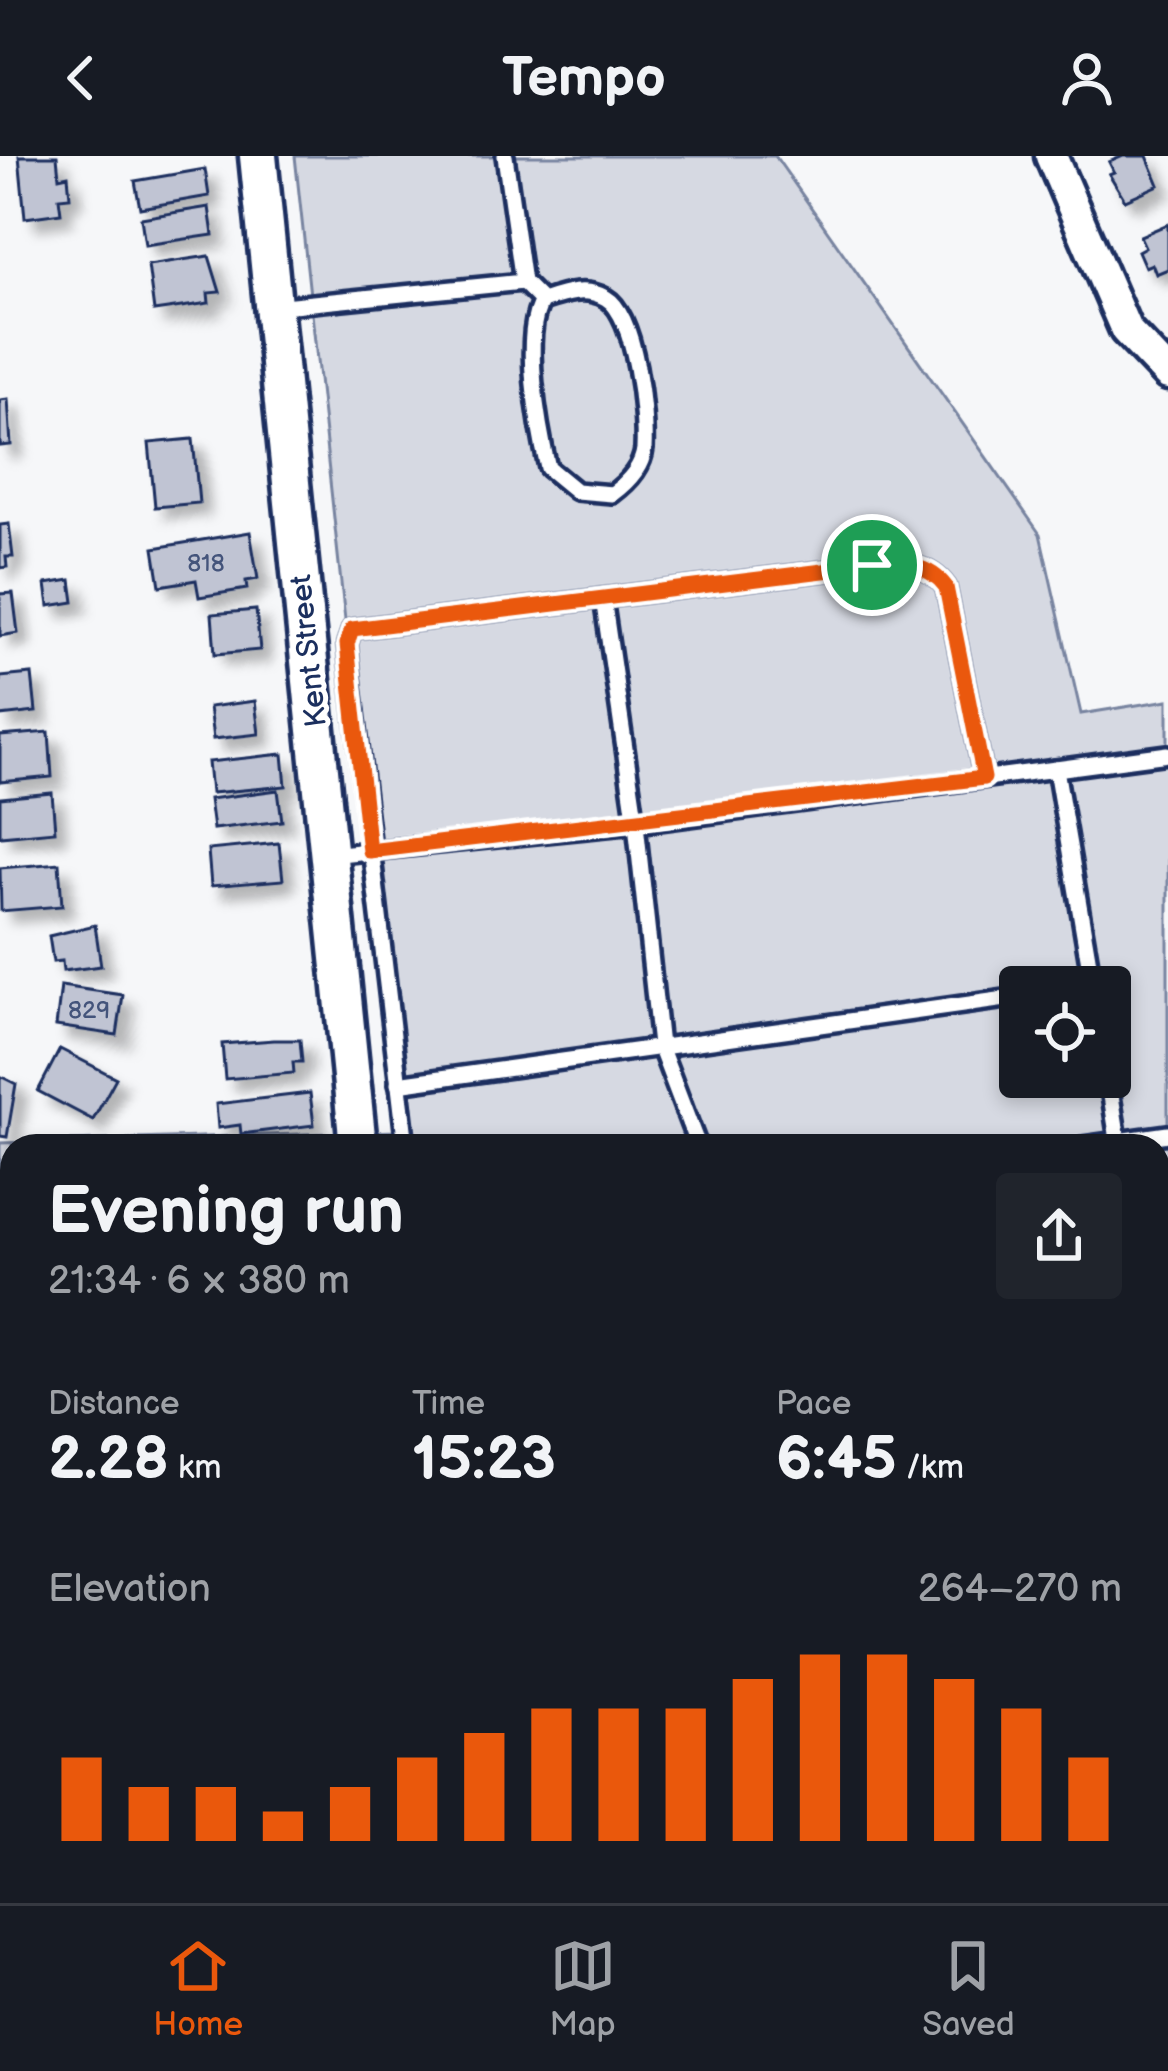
<!DOCTYPE html>
<meta charset="utf-8">
<style>
:root{--surface:#171b24;--page:#20242c;--text:#f1f3f6;--muted:#9ea1a6;--line:#363941;--accent:#ea580c}
body{margin:0;font-family:"Balsamiq Sans",sans-serif;background:var(--page);color:var(--text);height:100vh;display:flex;flex-direction:column;font-size:45px;white-space:nowrap}
*{box-sizing:border-box;margin:0}
p{font-size:39px;color:var(--muted)}
.icon{flex:none;width:66px;height:66px;fill:none;stroke:currentColor;stroke-width:2;stroke-linecap:round;stroke-linejoin:round}
.map{position:relative;flex:1;overflow:hidden}
.details{position:absolute;left:0px;top:978px;width:1170px;height:771px;display:flex;flex-direction:column;background:var(--surface);border-radius:36px 36px 0 0;box-shadow:0 6px 18px #0003}
.details>*{flex:none}
.controls{position:absolute;left:999px;top:810px;display:grid;gap:24px}
.controls a{display:grid;place-items:center;width:132px;height:132px;border-radius:12px;background:var(--surface);box-shadow:0 6px 18px #0003;font-size:60px}
.pin{position:absolute;display:grid;place-items:center;width:102px;height:102px;color:#fff;margin:-51px;border:6px solid #fff;border-radius:50%;box-shadow:0 3px 12px #0007}
.round{display:grid;place-items:center;flex:none;width:126px;height:126px;border-radius:12px;background:var(--page)}
.headline{display:flex;align-items:center;justify-content:space-between;height:204px;padding:0 48px}
h1{font-size:66px;font-weight:600;line-height:90px}
.metrics{display:grid;grid-template-columns:repeat(3,1fr);gap:18px;height:204px;padding:12px 48px}
.metrics div{display:grid;align-content:center}
.metrics b{font-size:60px;font-weight:600}
.metrics small{font-size:33px;font-weight:400}
.metrics p{font-size:33px}
.chart{height:336px;padding:24px 48px}
.chart p{display:flex;justify-content:space-between}
.chart svg{width:100%;height:216px;margin-top:12px;stroke:var(--accent);stroke-width:6}
header{display:flex;justify-content:space-between;align-items:center;height:156px;padding:0 48px;background:var(--surface);font-size:54px;font-weight:600}
.tab-bar{display:flex;justify-content:space-around;align-items:center;height:168px;border-top:3px solid var(--line);background:var(--surface);font-size:33px;color:var(--muted)}
.tab-bar a{display:grid;justify-items:center;gap:6px}
.tab-bar .active{color:var(--accent)}
.map>svg:first-child{display:block}
.green{fill:#d6d9e2;stroke:#7884a0;stroke-width:3;fill-rule:evenodd}
.building{fill:#c0c4d3;stroke:#1b2f5e;stroke-width:3;filter:url(#shadow)}
.lines{fill:none;stroke-linecap:round;stroke-linejoin:round}
.service-casing{stroke:#1b2f5e;stroke-width:24}
.minor-casing{stroke:#1b2f5e;stroke-width:39}
.tertiary-casing{stroke:#1b2f5e;stroke-width:45}
.path{stroke:#1b2f5e;stroke-width:4.5;stroke-dasharray:12 9;stroke-linecap:butt}
.service{stroke:#fff;stroke-width:15}
.minor{stroke:#fff;stroke-width:30}
.tertiary{stroke:#fff;stroke-width:36}
.route-casing{stroke:#fff;stroke-width:24}
.route{stroke:#ea580c;stroke-width:15}
.labels{text-anchor:middle;stroke-width:10;stroke-linejoin:round;paint-order:stroke}
.number-label{font-size:24px;fill:#44547b}
.street-label{font-size:30px;fill:#1b2f5e;stroke:#fff}
</style>
<header><svg class="icon" aria-label="back" viewBox="0 0 24 24"><path d="M15 5l-7 7 7 7"/></svg>Tempo<svg class="icon" aria-label="person" viewBox="0 0 24 24"><circle cx="12" cy="8" r="4"/><path d="M4 21q1-7 8-7t8 7"/></svg></header>
<div class="map">
<svg width="1168" height="1747" viewBox="0 0 1168 1747">
<defs>
<filter id="shadow"><feDropShadow dx="11" dy="11" stdDeviation="6" flood-color="#0004"/></filter>
</defs>
<rect width="100%" height="100%" fill="#f6f7f9"/>
<filter id="ink" filterUnits="userSpaceOnUse"><feTurbulence type="fractalNoise" baseFrequency=".00833" numOctaves="2"/><feDisplacementMap in="SourceGraphic" scale="24" xChannelSelector="R" yChannelSelector="G"/><feConvolveMatrix kernelMatrix="1 2 1 2 8 2 1 2 1" color-interpolation-filters="sRGB"/></filter>
<g filter="url(#ink)">
<!-- green -->
<path class="green" d="M295 0H775L1040 378 1081 558 1168 544V1260L1158 1264V990H12V1665L0 1669V987L400 975ZM1020 831H1110V921H1020Z"/>
<!-- building -->
<g class="building">
<polygon points="19,0 57,0 59,21 68,19 70,41 59,42 61,57 25,62"/>
<polygon points="1123,0 1147,0 1159,29 1125,44 1109,18 1114,16 1109,6"/>
<polygon points="205,13 209,40 140,52 135,25"/>
<polygon points="209,51 213,79 145,89 141,62"/>
<polygon points="1168,68 1168,113 1156,118 1152,108 1145,111 1138,95 1145,91 1140,80"/>
<polygon points="209,100 220,136 208,137 209,147 154,155 148,109"/>
<polygon points="8,243 11,289 0,290 0,244"/>
<polygon points="193,283 199,347 155,351 149,287"/>
<polygon points="9,368 13,401 6,401 7,411 0,412 0,369"/>
<polygon points="250,376 258,423 246,425 247,433 199,441 196,424 160,430 154,392"/>
<polygon points="71,424 74,446 49,450 46,428"/>
<polygon points="13,437 18,477 0,480 0,438"/>
<polygon points="256,454 260,494 215,498 212,458"/>
<polygon points="32,518 36,556 0,560 0,521"/>
<polygon points="255,545 259,578 213,583 209,551"/>
<polygon points="49,576 52,621 0,626 0,580"/>
<polygon points="283,598 286,630 211,637 208,606"/>
<polygon points="278,634 282,665 213,673 209,643"/>
<polygon points="52,637 55,675 0,680 0,642"/>
<polygon points="279,687 283,724 211,730 208,694"/>
<polygon points="59,707 62,750 1,755 0,712"/>
<polygon points="95,769 101,810 63,815 62,805 53,806 49,780"/>
<polygon points="61,830 123,839 117,879 56,870"/>
<polygon points="274,884 300,884 302,906 293,906 294,917 225,923 222,888"/>
<polygon points="60,893 116,922 93,964 38,935"/>
<polygon points="0,920 16,928 7,981 0,980"/>
<polygon points="310,937 314,969 241,978 240,969 218,972 216,948"/>
<polygon points="1168,1390 1168,1438 1158,1415 1158,1394"/>
<polygon points="1168,1662 1168,1709 1158,1713 1158,1666"/>
<polygon points="1168,1728 1168,1747 1128,1747 1127,1743 1158,1737"/>
<polygon points="217,1737 264,1737 268,1747 221,1747"/>
</g>
<g class="lines">
<defs>
<g id="service">
<path d="M523 126 542 145C563 138 585 130 606 142 636 159 646 259 644 293 642 312 627 327 612 338L576 335 548 312C539 274 521 177 542 145"/>
<polyline points="273,151 523,126 505,0"/>
<polyline points="603,442 636,668 660,890 698,990"/>
<polyline points="1056,613 1168,598"/>
<polyline points="329,699 636,668 1056,613 1093,831"/>
<polyline points="1108,921 1119,990"/>
<polyline points="398,928 1020,841"/>
<path d="M406 990 347 488 352 473 872 409C901 408 928 406 946 431L984 622"/>
<polyline points="1083,990 1168,978"/>
<polyline points="0,1102 12,1097"/>
<polyline points="0,1293 12,1319"/>
<polyline points="0,1348 12,1343"/>
</g>
<g id="minor">
<polyline points="1051,0 1126,174 1168,218"/>
<polyline points="1158,1498 1168,1525"/>
<polyline points="110,1737 114,1747"/>
<polyline points="879,1737 883,1747"/>
</g>
<g id="tertiary">
<polyline points="258,0 358,990"/>
<polyline points="1158,1282 1168,1278"/>
<polyline points="0,1693 12,1689"/>
<polyline points="441,1737 444,1747"/>
</g>
</defs>
<!-- service casing -->
<use href="#service" class="service-casing"/>
<!-- minor casing -->
<use href="#minor" class="minor-casing"/>
<!-- tertiary casing -->
<use href="#tertiary" class="tertiary-casing"/>
<!-- path -->
<g class="path">
<polyline points="679,1737 683,1747"/>
<polyline points="631,1747 658,1737"/>
</g>
<!-- service -->
<use href="#service" class="service"/>
<!-- minor -->
<use href="#minor" class="minor"/>
<!-- tertiary -->
<use href="#tertiary" class="tertiary"/>
</g>
</g>
<g class="lines" filter="url(#ink)">
<defs>
<path id="route" d="M872 409C901 408 928 406 946 431L984 622 369 695 347 488 352 473Z"/>
</defs>
<!-- route casing -->
<use href="#route" class="route-casing"/>
<!-- route -->
<use href="#route" class="route"/>
</g>
<g class="labels">
<!-- number labels -->
<g class="number-label">
<text x="206" y="415">818</text>
<text x="89" y="862">829</text>
</g>
<!-- street labels -->
<g class="street-label">
<text transform="translate(308 495) rotate(-96)" y="10">Kent Street</text>
</g>
</g>
</svg>
<div class="controls">
<a><svg class="icon" aria-label="locate" viewBox="0 0 24 24"><circle cx="12" cy="12" r="6"/><path d="M12 2v4M12 18v4M2 12h4M18 12h4"/></svg></a>
</div>
<div class="pin" style="left:872px;top:409px;background:#1e9e55"><svg class="icon" aria-label="arrive" viewBox="0 0 24 24"><path d="M6 21V4h12l-3 4 3 4H6"/></svg></div>
<section class="details">
<div class="headline"><div><h1>Evening run</h1><p>21:34 · 6 × 380 m</p></div><a class="round"><svg class="icon" aria-label="share" viewBox="0 0 24 24"><path d="M12 15V3M7 8l5-5 5 5M5 13v7h14v-7"/></svg></a></div>
<div class="metrics">
<div><p>Distance</p><b>2.28<small> km</small></b></div>
<div><p>Time</p><b>15:23</b></div>
<div><p>Pace</p><b>6:45<small> /km</small></b></div>
</div>
<div class="chart"><p><span>Elevation</span>264–270 m</p>
<svg viewBox="0 0 160 44" preserveAspectRatio="none"><path d="M5 44V27M15 44V33M25 44V33M35 44V38M45 44V33M55 44V27M65 44V22M75 44V17M85 44V17M95 44V17M105 44V11M115 44V6M125 44V6M135 44V11M145 44V17M155 44V27"/></svg>
</div>
</section>
</div>
<nav class="tab-bar">
<a class="active"><svg class="icon" aria-label="home" viewBox="0 0 24 24"><path d="M3 11l9-7 9 7M6 9v11h12V9"/></svg>Home</a>
<a><svg class="icon" aria-label="map" viewBox="0 0 24 24"><path d="M3 6l6-2 6 2 6-2v14l-6 2-6-2-6 2zM9 4v14M15 6v14"/></svg>Map</a>
<a><svg class="icon" aria-label="saved" viewBox="0 0 24 24"><path d="M7 4h10v16l-5-4-5 4z"/></svg>Saved</a>
</nav>
